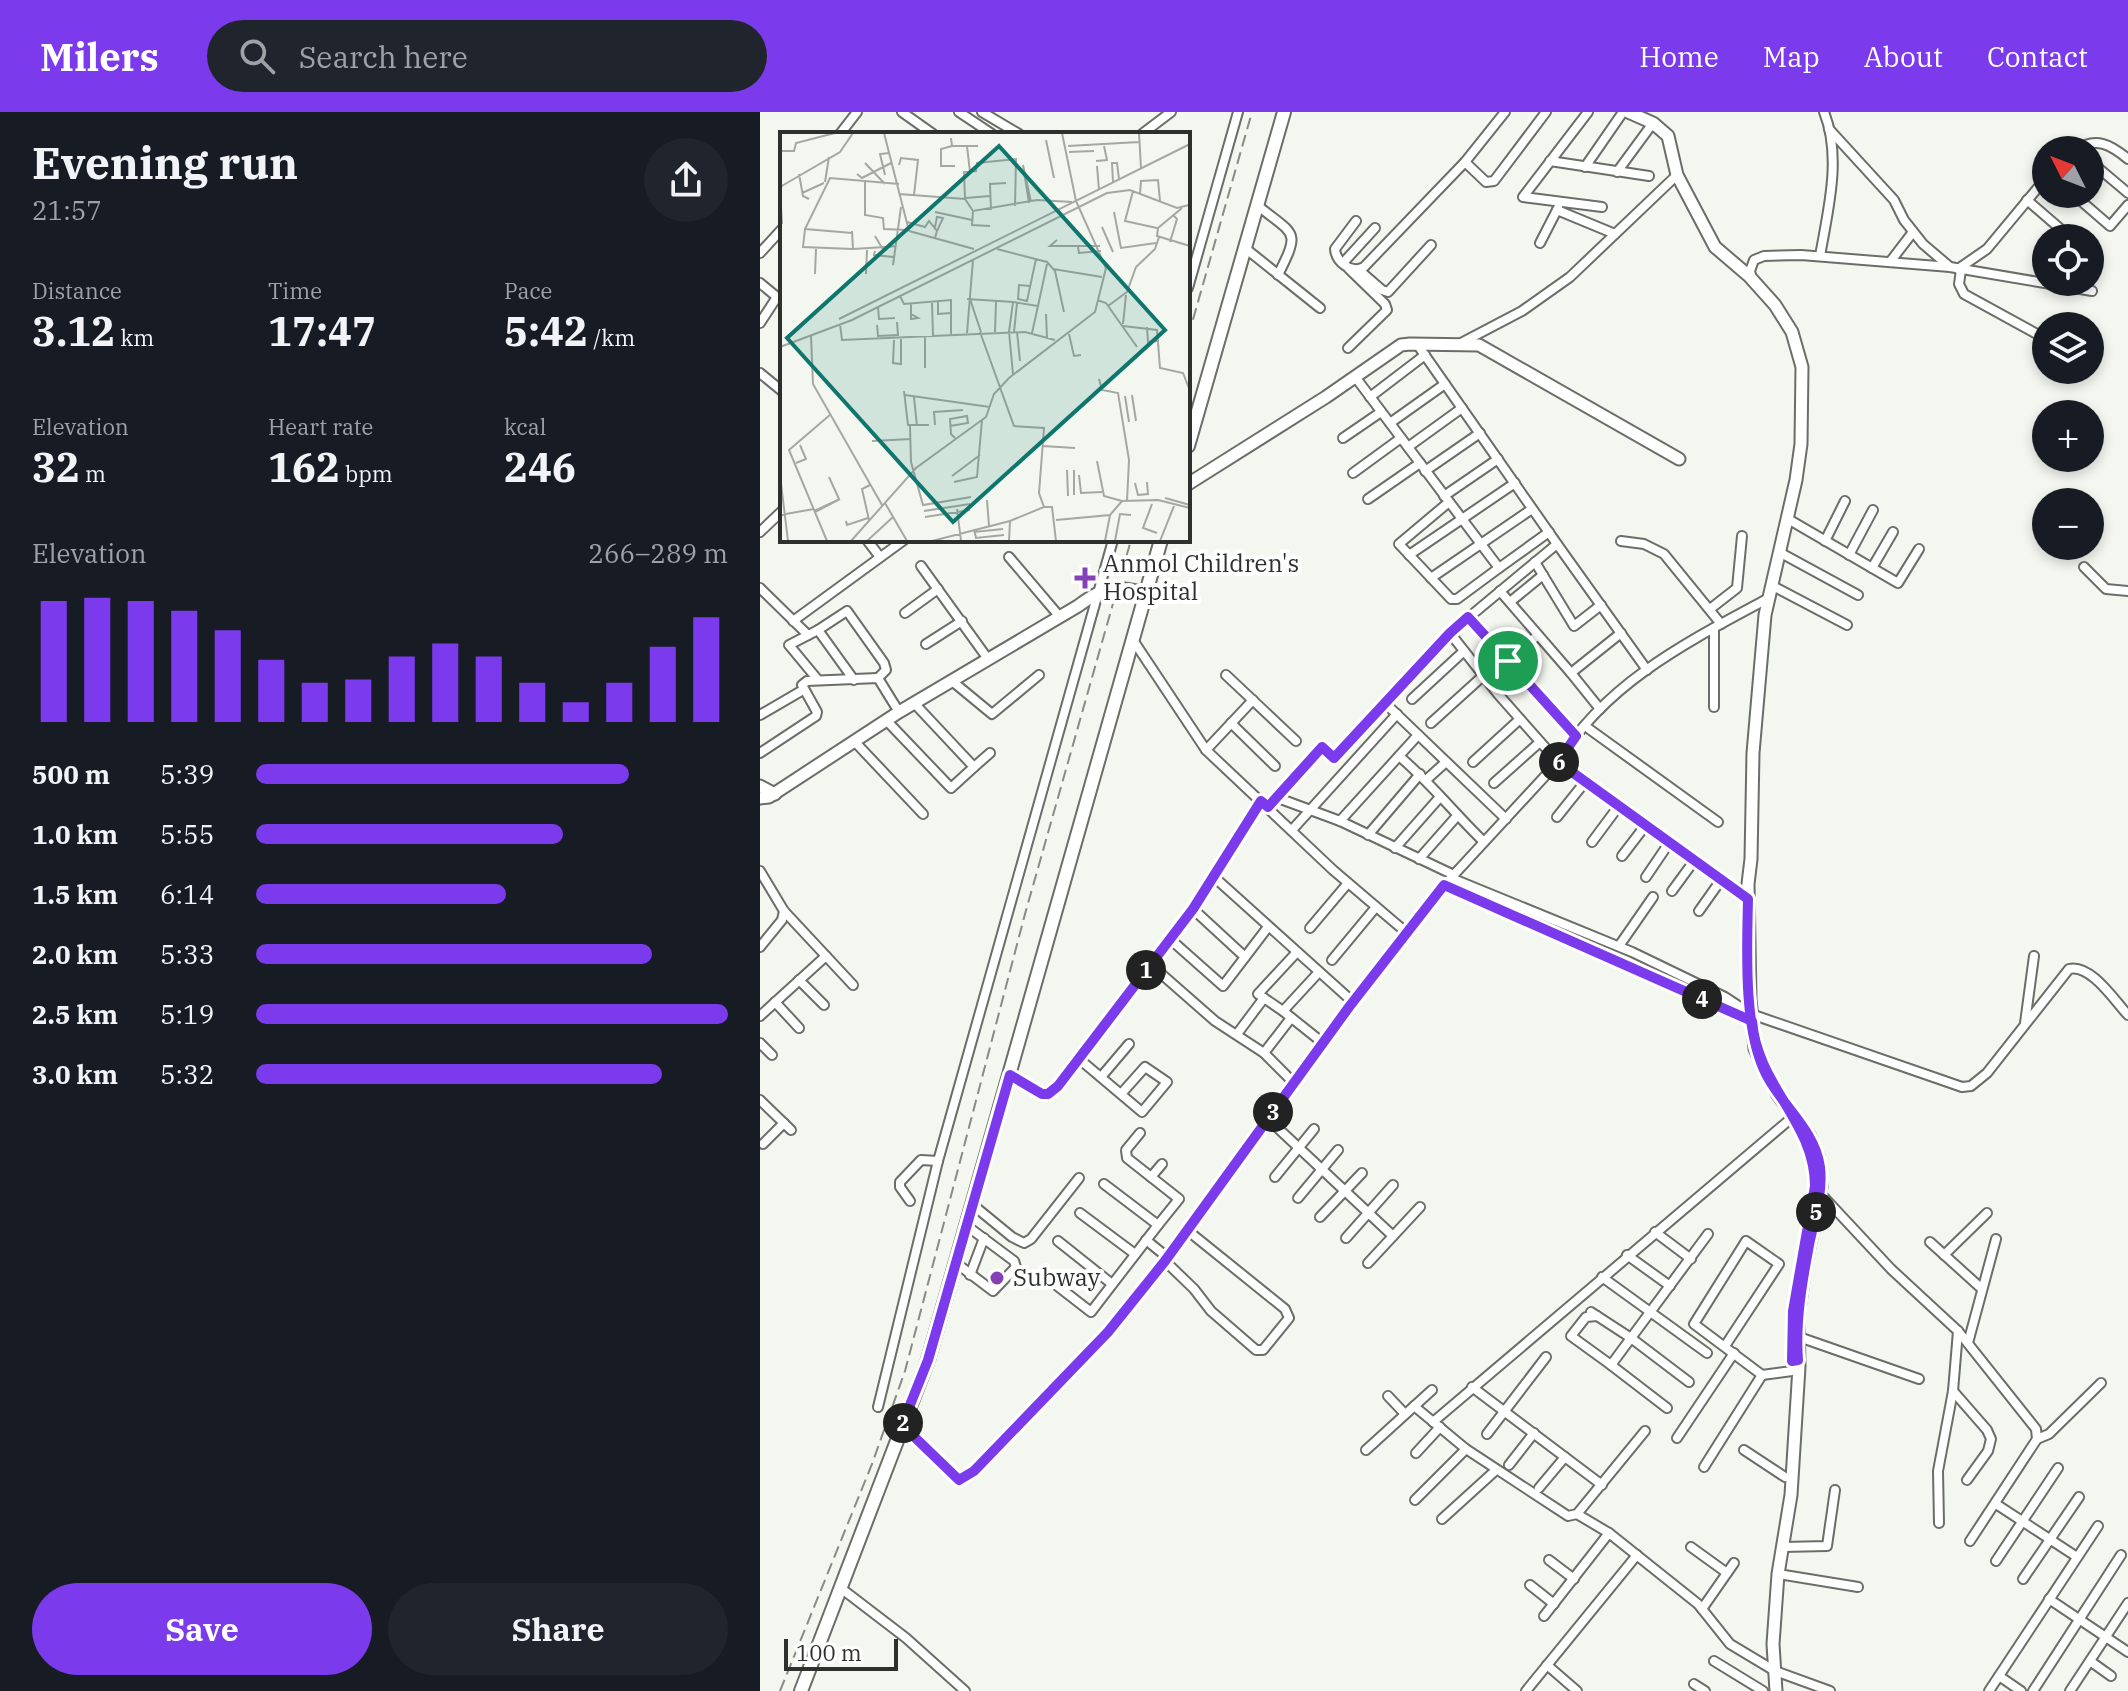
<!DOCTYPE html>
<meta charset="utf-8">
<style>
:root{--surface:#171b24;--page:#20242c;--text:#f1f3f6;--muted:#9ea1a6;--accent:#7c3aed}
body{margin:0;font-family:"IBM Plex Serif",serif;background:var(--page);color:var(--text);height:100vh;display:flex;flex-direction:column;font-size:30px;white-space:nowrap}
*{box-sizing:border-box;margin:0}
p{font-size:26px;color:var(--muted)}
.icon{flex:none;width:44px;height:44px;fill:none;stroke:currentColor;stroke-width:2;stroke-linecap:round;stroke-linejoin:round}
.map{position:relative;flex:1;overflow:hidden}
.panel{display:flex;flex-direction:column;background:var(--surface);width:760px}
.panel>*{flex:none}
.needle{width:52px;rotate:312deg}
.fabs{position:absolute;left:1272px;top:24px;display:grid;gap:16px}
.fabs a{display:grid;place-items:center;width:72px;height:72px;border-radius:50%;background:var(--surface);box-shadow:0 4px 12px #0003;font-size:40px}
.scale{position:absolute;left:24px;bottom:20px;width:114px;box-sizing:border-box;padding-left:8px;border:4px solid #2f302e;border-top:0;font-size:22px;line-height:28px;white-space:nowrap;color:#2f302e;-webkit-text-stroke:6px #fff;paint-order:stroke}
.pin{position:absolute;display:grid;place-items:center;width:68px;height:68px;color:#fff;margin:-34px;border:4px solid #fff;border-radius:50%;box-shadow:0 2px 8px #0007}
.km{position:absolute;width:40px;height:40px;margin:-20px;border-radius:50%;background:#222;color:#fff;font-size:22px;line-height:40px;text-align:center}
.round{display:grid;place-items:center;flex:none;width:84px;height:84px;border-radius:42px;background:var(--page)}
.summary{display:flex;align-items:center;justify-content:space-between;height:136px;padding:0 32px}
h1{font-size:44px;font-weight:700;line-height:60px}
.figures{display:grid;grid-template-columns:repeat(3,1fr);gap:12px;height:136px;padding:8px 32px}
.figures div{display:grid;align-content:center}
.figures b{font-size:40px;font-weight:700}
.figures small{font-size:22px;font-weight:400}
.figures p{font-size:22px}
.chart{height:224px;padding:16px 32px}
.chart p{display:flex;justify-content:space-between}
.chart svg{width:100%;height:144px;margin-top:8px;stroke:var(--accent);stroke-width:6}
.cta{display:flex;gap:16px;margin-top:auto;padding:16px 32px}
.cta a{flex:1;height:92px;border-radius:48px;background:var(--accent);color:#fff;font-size:32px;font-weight:700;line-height:92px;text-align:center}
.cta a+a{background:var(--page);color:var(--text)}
ul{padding:0 32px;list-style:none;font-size:26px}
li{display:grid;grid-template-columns:128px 96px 1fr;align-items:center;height:60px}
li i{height:20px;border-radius:10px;background:var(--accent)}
header{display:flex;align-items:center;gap:48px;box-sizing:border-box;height:112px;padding:0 40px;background:var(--accent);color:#fff}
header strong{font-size:38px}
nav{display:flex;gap:44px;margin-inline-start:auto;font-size:28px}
.search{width:560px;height:72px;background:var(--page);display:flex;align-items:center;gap:20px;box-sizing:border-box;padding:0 28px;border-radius:44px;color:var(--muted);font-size:30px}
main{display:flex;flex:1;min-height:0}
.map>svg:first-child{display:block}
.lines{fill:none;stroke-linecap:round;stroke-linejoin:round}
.street-casing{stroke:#6b6d68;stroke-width:12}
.secondary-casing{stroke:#6b6d68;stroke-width:15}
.primary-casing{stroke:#6b6d68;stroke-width:16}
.street{stroke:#fff;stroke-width:8}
.secondary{stroke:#fff;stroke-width:11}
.primary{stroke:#fff;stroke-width:12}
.rail{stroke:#898b87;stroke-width:2;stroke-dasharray:12 6;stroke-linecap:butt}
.route-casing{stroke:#fff;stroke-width:16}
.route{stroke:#7c3aed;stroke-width:10}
.poi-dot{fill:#8441b5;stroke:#fff;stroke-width:3}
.labels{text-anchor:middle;stroke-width:8;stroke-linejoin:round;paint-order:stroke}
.poi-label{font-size:24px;fill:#2f302e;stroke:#fff;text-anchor:start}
.inset-road{fill:none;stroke:#a5a7a2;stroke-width:2}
.view{fill:#0f766e;fill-opacity:0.15;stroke:#0f766e;stroke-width:4}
.inset-edge{fill:none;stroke:#2f302e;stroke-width:4}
</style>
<header>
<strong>Milers</strong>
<div class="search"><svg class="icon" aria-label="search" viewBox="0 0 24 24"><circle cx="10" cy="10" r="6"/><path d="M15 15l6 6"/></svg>Search here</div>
<nav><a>Home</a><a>Map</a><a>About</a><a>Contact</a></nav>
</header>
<main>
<section class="panel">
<div class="summary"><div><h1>Evening run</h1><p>21:57</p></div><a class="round"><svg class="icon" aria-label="share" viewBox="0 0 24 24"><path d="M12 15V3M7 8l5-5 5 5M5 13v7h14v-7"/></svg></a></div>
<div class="figures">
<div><p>Distance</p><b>3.12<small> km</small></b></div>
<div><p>Time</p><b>17:47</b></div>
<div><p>Pace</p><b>5:42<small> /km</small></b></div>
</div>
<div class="figures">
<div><p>Elevation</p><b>32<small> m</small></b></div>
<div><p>Heart rate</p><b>162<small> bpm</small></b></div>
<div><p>kcal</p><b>246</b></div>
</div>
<div class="chart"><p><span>Elevation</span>266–289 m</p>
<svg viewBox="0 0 160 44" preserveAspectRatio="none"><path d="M5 44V7M15 44V6M25 44V7M35 44V10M45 44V16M55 44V25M65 44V32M75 44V31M85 44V24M95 44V20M105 44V24M115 44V32M125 44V38M135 44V32M145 44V21M155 44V12"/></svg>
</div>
<ul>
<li><b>500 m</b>5:39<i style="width:79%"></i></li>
<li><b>1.0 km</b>5:55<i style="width:65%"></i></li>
<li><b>1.5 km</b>6:14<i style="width:53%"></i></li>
<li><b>2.0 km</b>5:33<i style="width:84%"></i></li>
<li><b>2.5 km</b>5:19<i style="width:100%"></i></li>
<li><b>3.0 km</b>5:32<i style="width:86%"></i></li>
</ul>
<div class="cta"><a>Save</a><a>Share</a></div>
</section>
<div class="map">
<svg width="1368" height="1579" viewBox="0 0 1368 1579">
<rect width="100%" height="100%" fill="#f4f7f0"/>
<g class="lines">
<defs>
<g id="street">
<polyline points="142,0 173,22"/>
<polyline points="199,0 232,22"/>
<polyline points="222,0 259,22"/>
<polyline points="828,0 763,85 842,95"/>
<polyline points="1069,17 1134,88 1144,108 1163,132 1190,155"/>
<polyline points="80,22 97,0"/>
<polyline points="382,22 411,0"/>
<path d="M1316 38C1336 24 1351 33 1368 47"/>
<polyline points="790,49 889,64"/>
<polyline points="1330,49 1368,81"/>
<polyline points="705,50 726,70 734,69 786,0"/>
<polyline points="825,55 863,0"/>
<polyline points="857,60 893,11"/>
<polyline points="1313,82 1350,114 1368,93"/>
<polyline points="1267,88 1311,126"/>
<path d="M497 93C535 124 541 117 518 163"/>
<polyline points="797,98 855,122"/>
<path d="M596 109 575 137C576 150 591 162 604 155L705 50 745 0"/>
<polyline points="780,131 798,96"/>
<polyline points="485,136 560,196"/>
<polyline points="0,141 22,117"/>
<polyline points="1330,143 1333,145"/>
<path d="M1060 144C1068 98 1082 45 1064 0"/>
<polyline points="1130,150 1153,120"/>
<polyline points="583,151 615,116"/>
<polyline points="1198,157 1227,137 1286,66"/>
<polyline points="599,158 622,178 628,180 671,133"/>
<polyline points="1201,158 1199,172 1204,182 1286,227"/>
<polyline points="992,167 990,159 994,148 1004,144 1041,143 1190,155 1332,179"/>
<polyline points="0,171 17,185 0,211"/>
<polyline points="428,176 478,0"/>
<polyline points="701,231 762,199 810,165 917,63"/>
<polyline points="657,232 797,432"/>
<polyline points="588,236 627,198 625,192 589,157"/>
<polyline points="0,261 22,279"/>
<polyline points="596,266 739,456 697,487 691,487 639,432 689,390"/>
<polyline points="610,285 665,243"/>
<polyline points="630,311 685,272"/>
<polyline points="583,326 621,300"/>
<polyline points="648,335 702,296"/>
<polyline points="665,359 720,321"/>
<polyline points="593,361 641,326"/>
<polyline points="684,384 738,347"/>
<polyline points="608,387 660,351"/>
<polyline points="1028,407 1138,471 1159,437"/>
<polyline points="0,420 22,399"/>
<polyline points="107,428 120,445"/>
<polyline points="861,429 884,432 904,442 961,512"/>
<polyline points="1065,429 1085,389"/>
<polyline points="1019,440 1098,483"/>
<polyline points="649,443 755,371"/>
<polyline points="1089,443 1113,398"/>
<polyline points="249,445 300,505"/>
<polyline points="775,450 814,514 841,493"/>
<polyline points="161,454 228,547"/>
<polyline points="1324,455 1346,477 1368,479"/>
<polyline points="739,456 789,420"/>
<polyline points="1112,456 1133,420"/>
<polyline points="671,466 772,397"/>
<polyline points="1011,473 1087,513"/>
<polyline points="0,476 48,523"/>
<polyline points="740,479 811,561"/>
<polyline points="750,490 783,463"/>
<polyline points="950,497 977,476 982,424"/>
<polyline points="145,501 178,477"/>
<polyline points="708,505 816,624"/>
<polyline points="33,509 144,428"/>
<polyline points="690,521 797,432 887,558"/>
<polyline points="373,528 446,638 573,758 647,821"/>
<polyline points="166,532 202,509"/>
<polyline points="748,549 778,523"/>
<polyline points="466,563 536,629"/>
<polyline points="58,568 29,533 58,518"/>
<polyline points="94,568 58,518 87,499 124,551 126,558 118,566"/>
<polyline points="192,569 232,602 279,563"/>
<polyline points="652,587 704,539"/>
<polyline points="626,592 746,707"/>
<polyline points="954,595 954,516"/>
<polyline points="840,597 811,561 861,521"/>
<polyline points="0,603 43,578"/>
<polyline points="126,608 191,676 214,655 154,591"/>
<polyline points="471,611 515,654"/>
<polyline points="671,611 724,563"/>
<polyline points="825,614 958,710"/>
<polyline points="95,630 163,702"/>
<polyline points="446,638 493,588"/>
<polyline points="0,641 56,604 57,600 42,573 47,569 118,566 139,600"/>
<path d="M639 644C670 670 695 702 724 730"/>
<polyline points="713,650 760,607"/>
<polyline points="214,655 230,641"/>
<polyline points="666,668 686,650"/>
<polyline points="734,671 780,630"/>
<polyline points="518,686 580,709 694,763"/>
<polyline points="508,695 562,635 574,646 690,521 738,582 798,650 988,787"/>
<polyline points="797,705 825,670"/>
<polyline points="580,709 658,623"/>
<polyline points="532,718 637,602"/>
<polyline points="608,723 660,662"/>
<polyline points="832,730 858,695"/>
<polyline points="635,736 680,685"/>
<polyline points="862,744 885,714"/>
<polyline points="659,747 697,704"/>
<polyline points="0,759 24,799 93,873"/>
<polyline points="453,764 501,689"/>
<polyline points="886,765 909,731"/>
<path d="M691 766 872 840 965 885 991 902 1202 975 1211 974 1227 961 1309 857C1331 852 1354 888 1368 903"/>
<polyline points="684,773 992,909"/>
<polyline points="912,779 934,749"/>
<polyline points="433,797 485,845"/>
<polyline points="939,799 961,768"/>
<polyline points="550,816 588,771"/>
<polyline points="410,827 463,874 508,815"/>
<polyline points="859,834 893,785"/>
<polyline points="0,835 22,808 24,799"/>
<polyline points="572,848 616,795"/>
<polyline points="390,852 455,909 504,941 534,971"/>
<polyline points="559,860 523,899 563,931"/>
<polyline points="39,868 64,893"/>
<polyline points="15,890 39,916"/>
<polyline points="523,899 498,882 537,840"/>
<polyline points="0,904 66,844"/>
<polyline points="1265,911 1274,844"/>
<polyline points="477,922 504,886"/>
<polyline points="0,931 12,943"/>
<polyline points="504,941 531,906"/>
<polyline points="318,946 382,1000 407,970 385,955 361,982"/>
<path d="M250 963C267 974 279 989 298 974L433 797 453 764 593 890"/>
<polyline points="341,965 369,932"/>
<polyline points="0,988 31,1018"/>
<polyline points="508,1007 633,1124"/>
<polyline points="380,1021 366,1038 367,1046 419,1087 398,1113"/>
<polyline points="3,1032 24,1011"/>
<polyline points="391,1065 402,1052"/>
<polyline points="515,1065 554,1017"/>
<polyline points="1053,1081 1060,1081 1131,1157 1198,1219 1276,1317 1277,1327 1210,1429"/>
<polyline points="538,1086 578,1038"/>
<polyline points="150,1089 140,1075 140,1070 161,1048 178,1049"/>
<polyline points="213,1093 252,1125 264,1131 271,1127 319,1066"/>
<polyline points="320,1101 375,1142"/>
<polyline points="560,1105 602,1061"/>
<polyline points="895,1120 931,1147"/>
<polyline points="586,1126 633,1073"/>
<polyline points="386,1128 407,1145"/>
<polyline points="298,1129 352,1172"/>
<polyline points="1170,1130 1222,1177"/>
<polyline points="867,1143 910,1174"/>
<polyline points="1184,1143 1227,1101"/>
<polyline points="405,1149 434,1177 451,1199 496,1238 503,1238 529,1206 525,1197 427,1118"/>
<polyline points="196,1151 233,1179 256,1155 254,1149 207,1114"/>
<polyline points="608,1151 660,1095"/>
<polyline points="282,1162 331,1200 398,1113 344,1072"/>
<polyline points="210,1163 224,1126"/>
<polyline points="842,1165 947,1241"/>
<polyline points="831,1200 871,1226 929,1270"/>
<polyline points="837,1204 826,1205 811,1224 851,1253"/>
<polyline points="1039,1225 1159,1267"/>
<polyline points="1208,1231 1236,1127"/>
<polyline points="965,1234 1019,1152 986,1129 934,1212 1002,1263 1032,1259"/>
<polyline points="712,1275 842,1373"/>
<polyline points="1193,1279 1227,1318 1231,1327 1228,1339 1207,1368"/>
<polyline points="628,1284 645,1302"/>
<polyline points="654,1294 706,1337 808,1404 817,1402 885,1319"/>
<polyline points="118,1295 178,1049 353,428"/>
<polyline points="907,1296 851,1253 948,1122"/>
<polyline points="673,1310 1034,1004"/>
<path d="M142 1313 199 1368 214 1359 348 1220 405 1149 589 895 678 780 798 650C845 571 929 529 1007 487"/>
<polyline points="727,1322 786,1245"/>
<polyline points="917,1326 974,1241"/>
<polyline points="1277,1327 1289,1322 1341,1271"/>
<polyline points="606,1338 672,1278"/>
<polyline points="984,1338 1025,1365"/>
<polyline points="656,1341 680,1315"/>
<polyline points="749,1353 774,1321"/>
<polyline points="944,1355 1002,1263"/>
<polyline points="779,1376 805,1345"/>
<polyline points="655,1388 706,1337"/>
<polyline points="1236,1392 1317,1445"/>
<polyline points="817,1402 849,1421 938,1492 970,1532 1015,1559 1070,1579"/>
<polyline points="682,1407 736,1358"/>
<polyline points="1179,1411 1178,1359 1193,1279 1198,1219"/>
<polyline points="931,1435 967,1461"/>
<polyline points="1023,1435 1067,1434 1075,1378"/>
<polyline points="789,1448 814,1467"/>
<polyline points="1236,1449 1298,1356"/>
<polyline points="1018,1462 1098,1475"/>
<polyline points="1263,1467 1319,1385"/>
<polyline points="770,1473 794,1492"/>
<polyline points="82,1477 146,1526 205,1579"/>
<polyline points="1289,1487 1368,1540"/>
<polyline points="942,1497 974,1451"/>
<polyline points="784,1504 849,1421"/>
<polyline points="954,1549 1003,1579"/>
<polyline points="1330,1549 1351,1564"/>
<polyline points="787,1553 817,1579"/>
<polyline points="1239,1564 1261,1579"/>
<polyline points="934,1572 945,1579"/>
<polyline points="766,1579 877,1443"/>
<polyline points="1229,1579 1338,1414"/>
<polyline points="1273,1579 1361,1443"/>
<polyline points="1310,1579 1368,1491"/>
</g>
<g id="secondary">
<polyline points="868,0 893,11 908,24 917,63 955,135 989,164 1015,193 1032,220 1042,255 1041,332 1036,368 1005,503 993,641 991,747 988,772 990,887 995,937 1018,983 1049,1023 1058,1044 1061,1075 1045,1155 1038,1205 1039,1255 1031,1383 1018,1462 1013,1532 1016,1579"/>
<polyline points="428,372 566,285 641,233 650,232 719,233 919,347"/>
<polyline points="0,674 15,682"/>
<path d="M0 686 9 685 139 600 318 494C345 474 354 473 386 481"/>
</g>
<g id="primary">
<polyline points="428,334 524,0"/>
<polyline points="41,1579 168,1248 401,428"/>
</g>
</defs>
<!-- street casing -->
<use href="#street" class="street-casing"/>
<!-- secondary casing -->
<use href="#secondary" class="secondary-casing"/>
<!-- primary casing -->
<use href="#primary" class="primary-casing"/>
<!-- street -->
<use href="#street" class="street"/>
<!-- secondary -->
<use href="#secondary" class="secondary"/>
<!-- primary -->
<use href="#primary" class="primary"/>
<!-- rail -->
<g class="rail">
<polyline points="428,225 492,0"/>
<polyline points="20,1579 112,1352 145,1259 265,802 371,428"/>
</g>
</g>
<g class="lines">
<defs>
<path id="route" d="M748 549 708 505 690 521 574 646 562 635 508 695 501 689 433 797 298 974 288 982H282L250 963 168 1248 142 1313 199 1368 214 1359 348 1220 405 1149 589 895 684 773 992 909C997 974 1055 1010 1055 1074L1033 1199 1032 1249 1038 1248C1035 1210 1042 1170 1049 1133 1054 1108 1063 1081 1060 1055 1055 1018 1022 994 1006 962 983 916 987 838 988 787L798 650 816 624 748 549"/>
</defs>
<!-- route casing -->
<use href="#route" class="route-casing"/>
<!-- route -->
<use href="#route" class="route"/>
</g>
<!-- markers -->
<g class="poi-dot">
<path d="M321 454h8v8h8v8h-8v8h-8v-8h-8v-8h8z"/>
<circle cx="237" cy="1166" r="8"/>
</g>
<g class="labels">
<!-- poi labels -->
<g class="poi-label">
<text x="343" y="460">Anmol Children's<tspan x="343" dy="28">Hospital</tspan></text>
<text x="253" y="1174">Subway</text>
</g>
</g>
<!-- overview -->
<g transform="translate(20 20)">
<rect width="410" height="410" fill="#f4f7f0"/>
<path class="inset-road" d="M104 1 129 99M359 1 361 36M171 6 172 14H198M266 8 274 46M172 14 161 17V34H175M187 14 190 40M288 14 359 10M0 19H14L16 11 55 1M289 20 314 19M316 29 327 28 324 14M0 30 1 1M85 31 105 52M119 33 121 26 138 28 134 63M317 34 319 58M19 42 23 64 29 67M77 42 82 46 111 31M105 43 100 22 109 21M85 49V83L103 86 104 97 127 98M45 50 49 25M333 50 332 31H337L339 47M0 55 60 20 73 1M0 58 2 92M353 59 345 89 377 96M22 61 44 51M119 62 185 67 193 79 257 68 292 70M360 62 361 49 378 48 380 69M186 66 210 64M185 67 184 40 196 39 197 31 236 27 235 74M249 71 243 33 251 70M402 76 378 96 377 104 410 114M211 78 210 52 226 51M193 79 192 93 210 94M155 80 192 88M334 80 341 116 376 111M127 90 145 95 149 89 157 99 155 106M155 95 157 85 163 86 157 99M322 95 333 120M25 97 72 101M72 99 73 117 105 115M129 99 194 117M95 104 102 116 115 114M277 108 270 114H320M390 110 397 87 393 83M298 115 299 121 321 119M73 117 23 115 25 97 50 46 119 52M217 117 267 130 275 139 284 180M95 119 94 123 114 125M113 133 121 75M273 137 322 145M35 142 36 117M86 142 87 118M250 154 239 153 238 167 247 169 256 127M120 164 124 172 171 168V202M187 167 233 170 229 200 233 242M190 167 201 200M317 168 326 171 357 215M158 169V182L171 181M152 170 153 204M233 170 258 174 252 201M131 172V187L138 186 131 182M258 174 267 132M328 174 347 160 356 135 375 117 379 105M98 175 99 187 115 186M266 182 267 206M59 187 410 12M60 192 62 208 245 200 275 208M343 192 346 163M97 193 98 204 118 203 117 190M343 194 377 198 380 236 403 241 410 259M367 195 368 210 379 209M200 200 234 294 264 296 259 361 264 375H272L276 409M215 200 216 170M234 200 237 171M237 200 240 229M187 201 193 128M289 202 294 224 301 223M31 204 33 252 102 373M114 208 113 231 121 232V207M0 215 72 188 327 61 350 58 397 76 409 73M145 236V205M319 247 322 258 338 261 349 328 347 369M124 259 128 293H149M125 263 210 275M352 263 356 289M345 264 349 290M134 265 137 294M155 293 154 280 183 278M130 294 131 330 143 373 191 365M170 294 188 291 187 284 170 287 171 302 175 306M92 309 131 307M263 314 295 316M317 329 324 364 342 369M16 331 26 327 20 313M287 338 288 364M294 338V363M0 343 8 409M299 343 301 361 322 360M172 344 200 323M49 345 59 367M174 350 197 345 202 288M355 351 358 363 368 362 367 350M385 366 410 373M207 368 209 394M105 371 127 409M372 372 363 396 377 401M177 377 181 409M34 379 60 367 35 380M144 379 190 372M0 383 34 377M145 385 190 378M89 388 82 357 90 353M276 388 330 383 342 369 378 368 410 376M66 389 67 393 88 386M194 397 196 406 224 403M194 400 223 397M47 409 9 318 51 282M71 409 136 336 206 285 214 262 229 246 315 180 326 136 296 69 282 1M87 409 113 385M152 409 230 389M229 409 230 389 264 375M325 409 330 383M335 409 340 382 351 383M380 409 394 374"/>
<path class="view" d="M219 14 385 198 173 390 7 206Z"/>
<rect width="410" height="410" class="inset-edge"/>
</g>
</svg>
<div class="fabs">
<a><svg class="needle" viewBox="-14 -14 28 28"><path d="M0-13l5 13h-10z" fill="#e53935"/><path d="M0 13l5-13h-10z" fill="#9ea1a6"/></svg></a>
<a><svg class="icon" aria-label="locate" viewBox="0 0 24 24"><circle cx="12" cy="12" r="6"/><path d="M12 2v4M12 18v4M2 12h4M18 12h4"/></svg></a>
<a><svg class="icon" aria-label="layers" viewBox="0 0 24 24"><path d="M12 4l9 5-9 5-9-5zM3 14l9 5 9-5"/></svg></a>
<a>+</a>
<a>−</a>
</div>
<div class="scale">100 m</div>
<div class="pin" style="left:748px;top:549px;background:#1e9e55"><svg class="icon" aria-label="arrive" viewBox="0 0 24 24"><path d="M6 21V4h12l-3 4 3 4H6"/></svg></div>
<b class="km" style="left:386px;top:858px">1</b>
<b class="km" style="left:143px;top:1311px">2</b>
<b class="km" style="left:513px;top:1000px">3</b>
<b class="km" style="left:942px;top:887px">4</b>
<b class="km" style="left:1056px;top:1100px">5</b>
<b class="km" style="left:799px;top:650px">6</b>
</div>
</main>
